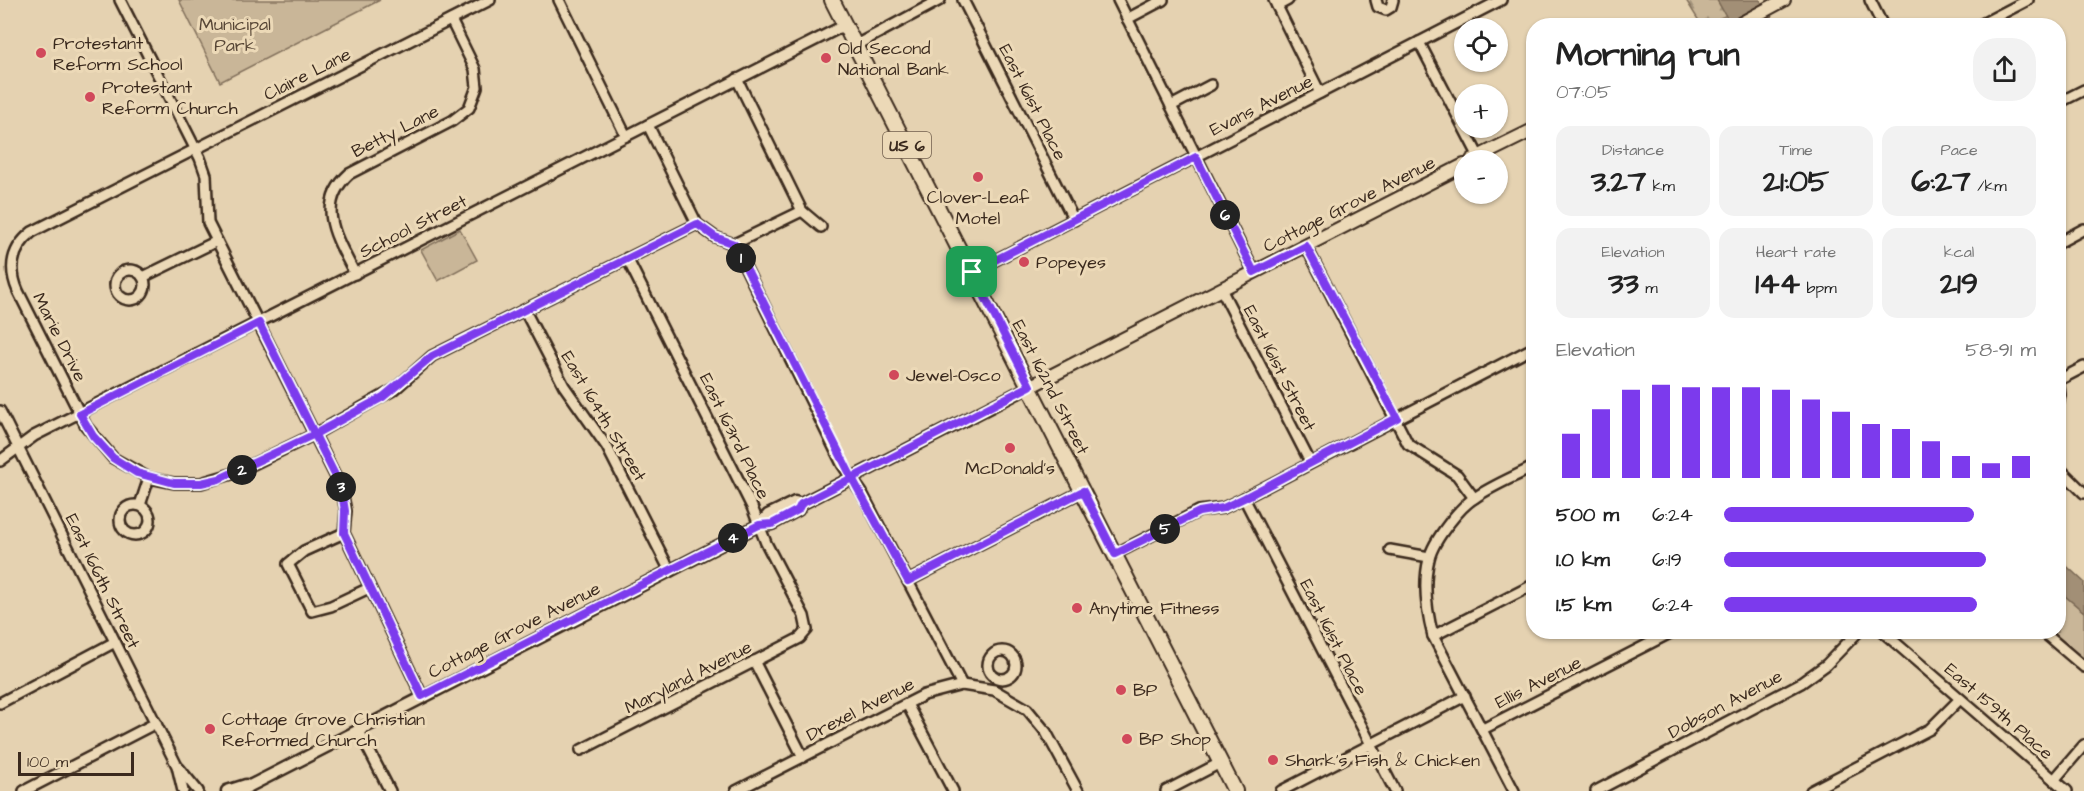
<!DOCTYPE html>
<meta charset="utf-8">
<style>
:root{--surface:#fff;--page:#f2f2f2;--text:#222;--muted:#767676;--accent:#7c3aed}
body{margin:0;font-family:"Architects Daughter",sans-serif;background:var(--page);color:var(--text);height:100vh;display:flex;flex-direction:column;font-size:22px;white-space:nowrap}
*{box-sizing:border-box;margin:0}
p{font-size:20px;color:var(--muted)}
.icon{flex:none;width:33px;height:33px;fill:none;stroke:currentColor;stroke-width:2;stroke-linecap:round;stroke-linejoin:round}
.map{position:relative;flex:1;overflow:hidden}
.panel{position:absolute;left:1526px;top:18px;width:540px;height:621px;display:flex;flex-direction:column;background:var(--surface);border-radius:24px;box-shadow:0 2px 4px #0004}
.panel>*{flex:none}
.tools{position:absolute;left:1454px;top:18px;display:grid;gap:12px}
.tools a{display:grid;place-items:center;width:54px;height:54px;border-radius:50%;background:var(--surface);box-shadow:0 2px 4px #0004;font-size:30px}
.scale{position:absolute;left:18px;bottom:15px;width:116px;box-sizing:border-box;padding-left:6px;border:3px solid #3b2a1e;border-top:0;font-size:16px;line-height:21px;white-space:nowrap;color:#3b2a1e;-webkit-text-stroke:4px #ecd9b7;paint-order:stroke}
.pin{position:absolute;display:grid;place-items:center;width:51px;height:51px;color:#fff;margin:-26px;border-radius:12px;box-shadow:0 3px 9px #0006}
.km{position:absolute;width:30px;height:30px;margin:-15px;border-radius:50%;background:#222;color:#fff;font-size:16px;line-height:30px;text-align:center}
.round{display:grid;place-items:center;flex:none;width:63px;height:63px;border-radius:24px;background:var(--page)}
.headline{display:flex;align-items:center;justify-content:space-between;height:102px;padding:0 30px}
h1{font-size:33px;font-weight:700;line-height:45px}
.stats{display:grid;grid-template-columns:repeat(3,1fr);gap:9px;height:102px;padding:6px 30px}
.stats div{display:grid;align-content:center;border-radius:15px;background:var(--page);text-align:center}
.stats b{font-size:30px;font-weight:700}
.stats small{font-size:16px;font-weight:400}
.stats p{font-size:16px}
.chart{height:168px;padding:12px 30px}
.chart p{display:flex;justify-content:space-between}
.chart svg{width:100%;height:108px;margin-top:6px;stroke:var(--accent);stroke-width:6}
ul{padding:0 30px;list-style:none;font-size:20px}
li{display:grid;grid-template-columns:96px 72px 1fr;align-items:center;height:45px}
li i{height:15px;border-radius:8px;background:var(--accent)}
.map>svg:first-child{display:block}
.forest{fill:url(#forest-firs);stroke:#82705b;stroke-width:1.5}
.green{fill:#c9b698;stroke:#82705b;stroke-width:1.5}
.water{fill:#a28f76;stroke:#796753;stroke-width:1.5}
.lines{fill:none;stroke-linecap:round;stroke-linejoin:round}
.minor-casing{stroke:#3b2a1e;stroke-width:14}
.tertiary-casing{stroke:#3b2a1e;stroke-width:15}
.secondary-casing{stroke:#3b2a1e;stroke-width:16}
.primary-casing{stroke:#3b2a1e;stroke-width:18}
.minor{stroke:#ecd9b7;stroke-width:9}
.tertiary{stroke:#ecd9b7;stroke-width:10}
.secondary{stroke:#ecd9b7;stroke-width:12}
.primary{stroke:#ecd9b7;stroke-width:14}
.route-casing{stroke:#fff;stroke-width:12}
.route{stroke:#7c3aed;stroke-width:8}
.poi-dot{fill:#d1495b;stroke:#ecd9b7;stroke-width:2}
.labels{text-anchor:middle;stroke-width:6;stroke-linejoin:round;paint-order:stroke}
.shield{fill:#ecd9b7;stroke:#705e4c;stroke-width:1.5}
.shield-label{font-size:16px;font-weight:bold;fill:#3b2a1e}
.park-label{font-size:18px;fill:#574636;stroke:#ecd9b7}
.poi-label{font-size:18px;fill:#3b2a1e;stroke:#ecd9b7;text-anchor:start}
.street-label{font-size:18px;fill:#3b2a1e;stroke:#ecd9b7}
</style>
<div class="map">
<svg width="2084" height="791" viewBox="0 0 2084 791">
<defs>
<pattern id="forest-firs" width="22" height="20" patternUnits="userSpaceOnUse" patternTransform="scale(1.5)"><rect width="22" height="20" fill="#c9b698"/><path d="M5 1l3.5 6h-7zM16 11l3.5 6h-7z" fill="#a4947b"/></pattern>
</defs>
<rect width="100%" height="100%" fill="#e5d2b1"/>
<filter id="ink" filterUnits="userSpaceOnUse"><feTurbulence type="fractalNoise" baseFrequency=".0167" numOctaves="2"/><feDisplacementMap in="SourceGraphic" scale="12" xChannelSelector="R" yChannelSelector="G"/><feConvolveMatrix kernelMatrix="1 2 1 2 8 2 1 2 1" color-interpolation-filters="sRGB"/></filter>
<g filter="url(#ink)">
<!-- forest -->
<polygon class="forest" points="1686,0 1717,0 1727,15 1709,23 1699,21"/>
<!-- green -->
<g class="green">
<polygon points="179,0 380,0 220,82"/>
<polygon points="460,229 477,260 438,281 421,250"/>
<polygon points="2058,590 2084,612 2084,659 2053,632 2058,632"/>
</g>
<!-- water -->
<g class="water">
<polygon points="1717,0 1760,0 1773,19 1770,25 1731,25"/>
<polygon points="2058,558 2084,582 2084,612 2058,590"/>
</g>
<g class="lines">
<defs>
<g id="minor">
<polyline points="120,0 200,158 206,175 208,223 341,487 346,511 344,533 422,696"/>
<path d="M490 0 32 232C12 248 8 268 18 291L86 426 113 458 149 478 174 483H201L235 473 315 434 395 389 432 356 697 224"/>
<polyline points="559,0 626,136"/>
<polyline points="963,0 1074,220"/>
<polyline points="1118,0 1254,272"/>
<polyline points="1274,0 1320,93"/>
<polyline points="1376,0 1378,7 1386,10 1391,7 1393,0"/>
<polyline points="1870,0 1883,26"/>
<polyline points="1277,6 1288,0"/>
<polyline points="1127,19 1163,0"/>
<polyline points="1978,26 2028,0"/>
<polyline points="1419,42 1479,157"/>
<polyline points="856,45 940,0"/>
<polyline points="737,79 802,211 821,227"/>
<polyline points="2058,103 2084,90"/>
<polyline points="1171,106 1211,85"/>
<polyline points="648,125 697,224 715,237 734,244 842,464 862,493 962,685"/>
<polyline points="2058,243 2084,229"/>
<polyline points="734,244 802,211"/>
<polyline points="1306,246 1408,444 1457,475 1474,498"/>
<circle cx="130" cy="285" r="15"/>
<polyline points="972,272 1501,0"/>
<path d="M355 274C338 240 314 206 349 174L452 121 469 108 477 87 475 69 451 20"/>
<polyline points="143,277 217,241"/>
<polyline points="1221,289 1310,462"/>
<polyline points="525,311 564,386 607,447 670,571"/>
<polyline points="2058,378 2060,395 2058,405"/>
<polyline points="2059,380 2084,367"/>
<polyline points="0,411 177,766 183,791"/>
<polyline points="0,461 34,436 845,25"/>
<polyline points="2058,467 2084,493"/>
<polyline points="1244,498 1395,791"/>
<circle cx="135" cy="520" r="15"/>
<polyline points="140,505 149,478"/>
<polyline points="344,533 304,551 288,564 312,611 331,606 369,588"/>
<polyline points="1390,550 1429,557"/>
<polyline points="1115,554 1199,511 1223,508 1244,498 1533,348"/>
<polyline points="908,581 1083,491"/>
<polyline points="1883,632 2067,791"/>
<polyline points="2043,632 2084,667"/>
<polyline points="1433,636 1533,585"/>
<circle cx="1002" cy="665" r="14"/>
<polyline points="754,661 803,757"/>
<polyline points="0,703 115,642"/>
<polyline points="907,704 953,791"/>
<polyline points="358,729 390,791"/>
<polyline points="1483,729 1672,632"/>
<polyline points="581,750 800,638 807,630 804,616 766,543 752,507 627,258"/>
<polyline points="179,768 198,791"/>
<polyline points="2054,780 2084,745"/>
<polyline points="24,791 156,723"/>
<polyline points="736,791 924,695 962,685 994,690 1027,709 1046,732 1078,791"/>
<polyline points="1166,791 1220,763"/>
<polyline points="1281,791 1465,696"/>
<path d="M1514 791 1433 636C1427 613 1423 583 1429 559 1433 541 1460 506 1476 497 1494 485 1514 477 1533 467"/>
<polyline points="1596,791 1801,683 1826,665 1858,632"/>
<polyline points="1811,791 1930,729 1960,699"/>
</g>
<g id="tertiary">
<polyline points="759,525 768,515 795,502 801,504"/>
<polyline points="227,791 246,785"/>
<polyline points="240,791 759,525 772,524 798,510 801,504 1031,386"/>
</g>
<g id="secondary">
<polyline points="1736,26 1784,0"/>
<polyline points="1472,160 1533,130"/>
<polyline points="1031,386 1464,165"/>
</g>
<polyline id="primary" points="832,0 1235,791"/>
</defs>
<!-- minor casing -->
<use href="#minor" class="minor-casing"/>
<!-- tertiary casing -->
<use href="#tertiary" class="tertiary-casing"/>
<!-- secondary casing -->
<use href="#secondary" class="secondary-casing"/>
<!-- primary casing -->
<use href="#primary" class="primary-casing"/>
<!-- minor -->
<use href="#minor" class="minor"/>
<!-- tertiary -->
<use href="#tertiary" class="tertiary"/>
<!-- secondary -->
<use href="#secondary" class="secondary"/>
<!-- primary -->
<use href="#primary" class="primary"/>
</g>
</g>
<g class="lines" filter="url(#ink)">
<defs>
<polyline id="route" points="972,272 1030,386 852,478 734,244 715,237 697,224 432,356 383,397 315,434 219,479 201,483 174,483 137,473 113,458 93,436 80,414 259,323 341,487 345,511 344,533 422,696 759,525 772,524 798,510 801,504 852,478 908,581 1083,491 1115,554 1199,512 1223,508 1244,498 1397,418 1306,246 1254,272 1196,157 972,272"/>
</defs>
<!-- route casing -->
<use href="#route" class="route-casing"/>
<!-- route -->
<use href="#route" class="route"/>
</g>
<!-- markers -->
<g class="poi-dot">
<circle cx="41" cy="53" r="6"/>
<circle cx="826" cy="58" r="6"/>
<circle cx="90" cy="97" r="6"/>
<circle cx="978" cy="177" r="6"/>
<circle cx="1024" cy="262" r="6"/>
<circle cx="894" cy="375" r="6"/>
<circle cx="1010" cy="448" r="6"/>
<circle cx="1077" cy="608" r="6"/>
<circle cx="1121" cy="690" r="6"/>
<circle cx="210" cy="729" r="6"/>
<circle cx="1127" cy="739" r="6"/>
<circle cx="1273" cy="760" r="6"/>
</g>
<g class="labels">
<!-- shield labels -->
<rect class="shield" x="883" y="132" width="48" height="26" rx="4.5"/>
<g class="shield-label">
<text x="907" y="151">US 6</text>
</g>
<!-- park labels -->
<g class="park-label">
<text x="235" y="30">Municipal<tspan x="235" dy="21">Park</tspan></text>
</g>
<!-- poi labels -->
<g class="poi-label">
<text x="53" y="49">Protestant<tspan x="53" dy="21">Reform School</tspan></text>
<text x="838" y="54">Old Second<tspan x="838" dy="21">National Bank</tspan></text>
<text x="102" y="93">Protestant<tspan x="102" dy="21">Reform Church</tspan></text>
<text x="978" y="203" text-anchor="middle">Clover-Leaf<tspan x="978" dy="21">Motel</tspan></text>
<text x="1036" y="268">Popeyes</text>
<text x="906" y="381">Jewel-Osco</text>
<text x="1010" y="474" text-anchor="middle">McDonald's</text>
<text x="1089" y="614">Anytime Fitness</text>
<text x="1133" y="696">BP</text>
<text x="222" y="725">Cottage Grove Christian<tspan x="222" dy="21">Reformed Church</tspan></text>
<text x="1139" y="745">BP Shop</text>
<text x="1285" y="766">Shark's Fish &amp; Chicken</text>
</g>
<!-- street labels -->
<g class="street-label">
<text transform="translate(307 74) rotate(-27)" y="6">Claire Lane</text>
<text transform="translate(1033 102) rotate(63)" y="6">East 161st Place</text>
<text transform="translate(1261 105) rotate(-27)" y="6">Evans Avenue</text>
<text transform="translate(395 131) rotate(-27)" y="6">Betty Lane</text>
<text transform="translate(1349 204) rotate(-27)" y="6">Cottage Grove Avenue</text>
<text transform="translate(413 226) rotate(-27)" y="6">School Street</text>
<text transform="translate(60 337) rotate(63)" y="6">Marie Drive</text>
<text transform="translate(1280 368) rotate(63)" y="6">East 161st Street</text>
<text transform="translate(1051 387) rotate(63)" y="6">East 162nd Street</text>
<text transform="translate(604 416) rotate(59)" y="6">East 164th Street</text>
<text transform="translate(735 436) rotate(64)" y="6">East 163rd Place</text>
<text transform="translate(103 581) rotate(64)" y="6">East 166th Street</text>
<text transform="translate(514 630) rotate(-27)" y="6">Cottage Grove Avenue</text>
<text transform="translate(1334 637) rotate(63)" y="6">East 161st Place</text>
<text transform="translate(688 677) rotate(-27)" y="6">Maryland Avenue</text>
<text transform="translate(1538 682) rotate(-27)" y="6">Ellis Avenue</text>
<text transform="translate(1725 704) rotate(-28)" y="6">Dobson Avenue</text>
<text transform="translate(860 709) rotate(-27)" y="6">Drexel Avenue</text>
<text transform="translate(1999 711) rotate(41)" y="6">East 159th Place</text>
</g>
</g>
</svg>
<div class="tools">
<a><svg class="icon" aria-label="locate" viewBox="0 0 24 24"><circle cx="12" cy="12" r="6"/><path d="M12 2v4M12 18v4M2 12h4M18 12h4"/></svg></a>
<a>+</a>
<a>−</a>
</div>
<div class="scale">100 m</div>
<div class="pin" style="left:972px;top:272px;background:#1e9e55"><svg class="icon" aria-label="arrive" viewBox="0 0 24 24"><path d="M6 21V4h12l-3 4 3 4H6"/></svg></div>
<b class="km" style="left:741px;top:258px">1</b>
<b class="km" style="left:242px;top:470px">2</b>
<b class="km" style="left:341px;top:487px">3</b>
<b class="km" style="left:733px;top:538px">4</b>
<b class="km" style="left:1165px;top:529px">5</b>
<b class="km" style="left:1225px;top:215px">6</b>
<section class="panel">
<div class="headline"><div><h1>Morning run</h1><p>07:05</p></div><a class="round"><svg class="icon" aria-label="share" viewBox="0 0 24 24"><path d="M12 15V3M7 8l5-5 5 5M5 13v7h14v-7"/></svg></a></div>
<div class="stats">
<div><p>Distance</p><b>3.27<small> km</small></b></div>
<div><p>Time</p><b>21:05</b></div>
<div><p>Pace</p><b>6:27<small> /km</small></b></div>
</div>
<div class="stats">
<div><p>Elevation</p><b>33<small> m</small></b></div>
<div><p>Heart rate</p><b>144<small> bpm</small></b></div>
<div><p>kcal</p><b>219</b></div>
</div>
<div class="chart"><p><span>Elevation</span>58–91 m</p>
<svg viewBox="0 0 160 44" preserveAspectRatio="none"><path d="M5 44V26M15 44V16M25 44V8M35 44V6M45 44V7M55 44V7M65 44V7M75 44V8M85 44V12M95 44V17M105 44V22M115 44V24M125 44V29M135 44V35M145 44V38M155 44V35"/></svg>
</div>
<ul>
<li><b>500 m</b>6:24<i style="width:80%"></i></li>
<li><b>1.0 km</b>6:19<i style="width:84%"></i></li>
<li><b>1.5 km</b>6:24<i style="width:81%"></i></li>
</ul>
</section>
</div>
